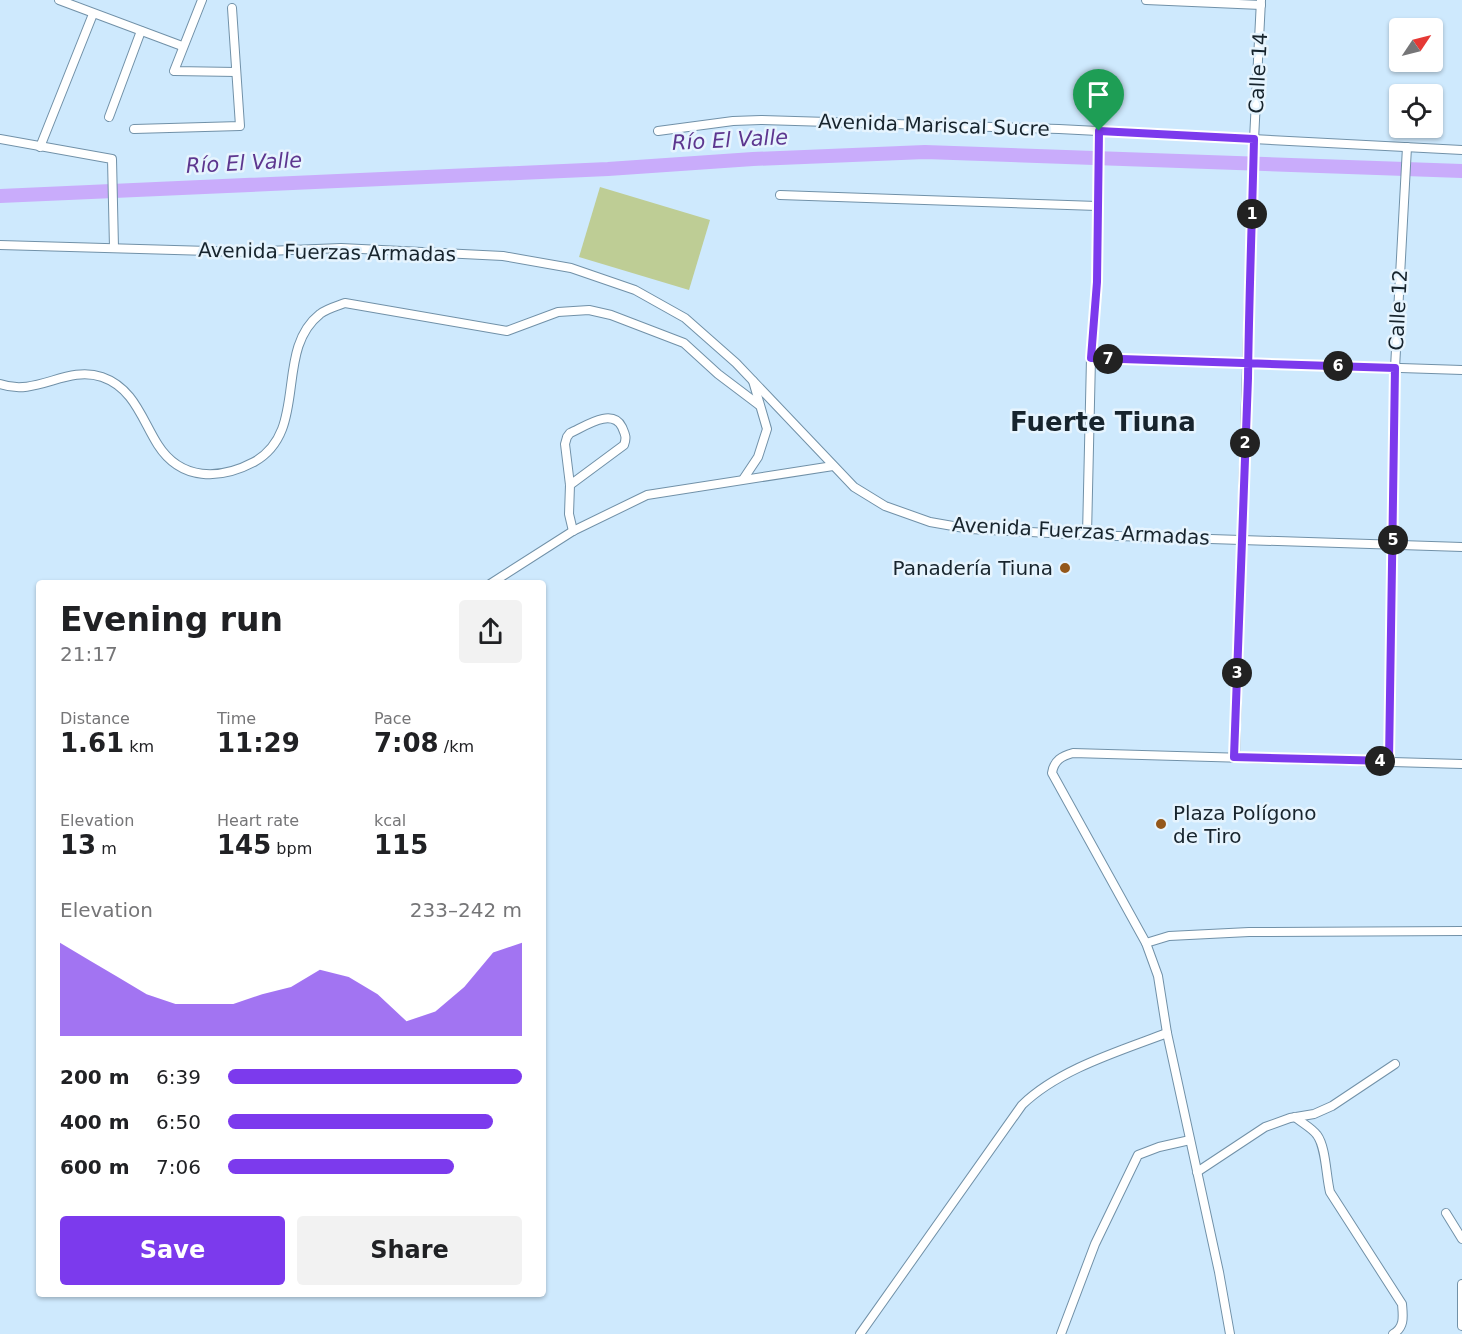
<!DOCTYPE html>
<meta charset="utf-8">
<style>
:root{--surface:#fff;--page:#f2f2f2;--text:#202124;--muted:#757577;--accent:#7c3aed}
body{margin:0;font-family:"DejaVu Sans",sans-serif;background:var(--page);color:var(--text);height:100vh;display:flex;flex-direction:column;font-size:22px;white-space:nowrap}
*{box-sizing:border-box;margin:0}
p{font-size:20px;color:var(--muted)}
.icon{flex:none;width:33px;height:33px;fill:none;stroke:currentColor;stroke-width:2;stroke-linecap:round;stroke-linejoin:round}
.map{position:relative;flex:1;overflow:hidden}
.details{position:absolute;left:36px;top:580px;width:510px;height:717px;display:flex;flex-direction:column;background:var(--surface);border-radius:6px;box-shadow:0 2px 4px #0004}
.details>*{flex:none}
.needle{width:39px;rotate:55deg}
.controls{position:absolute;left:1389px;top:18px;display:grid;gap:12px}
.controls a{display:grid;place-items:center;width:54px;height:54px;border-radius:6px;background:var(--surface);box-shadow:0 2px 4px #0004;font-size:30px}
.pin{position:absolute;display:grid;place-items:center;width:51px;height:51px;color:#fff;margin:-62px -26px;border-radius:50% 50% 50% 0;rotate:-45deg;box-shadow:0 0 6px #0007}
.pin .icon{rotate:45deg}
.km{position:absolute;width:30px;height:30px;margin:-15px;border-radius:50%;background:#222;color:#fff;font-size:16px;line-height:30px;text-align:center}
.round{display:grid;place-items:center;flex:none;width:63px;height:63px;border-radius:6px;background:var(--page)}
.overview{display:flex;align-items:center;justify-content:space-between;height:102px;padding:0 24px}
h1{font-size:33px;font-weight:700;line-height:45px}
.stats{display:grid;grid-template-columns:repeat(3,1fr);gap:9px;height:102px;padding:6px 24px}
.stats div{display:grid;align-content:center}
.stats b{font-size:26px;font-weight:700}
.stats small{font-size:16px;font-weight:400}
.stats p{font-size:16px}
.chart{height:168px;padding:12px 24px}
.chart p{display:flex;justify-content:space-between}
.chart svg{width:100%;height:108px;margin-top:6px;fill:var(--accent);opacity:.7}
.primary-button{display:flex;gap:12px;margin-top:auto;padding:12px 24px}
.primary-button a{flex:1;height:69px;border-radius:6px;background:var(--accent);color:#fff;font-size:24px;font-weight:700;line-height:69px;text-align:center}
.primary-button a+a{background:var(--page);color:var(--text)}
ul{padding:0 24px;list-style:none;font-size:20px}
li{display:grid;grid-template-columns:96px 72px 1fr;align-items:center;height:45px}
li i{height:15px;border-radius:8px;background:var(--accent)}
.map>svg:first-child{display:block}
.green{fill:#becd95}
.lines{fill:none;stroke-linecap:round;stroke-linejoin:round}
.river{stroke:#c9acfb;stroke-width:14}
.minor-casing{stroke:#7191a8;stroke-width:10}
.minor{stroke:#fff;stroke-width:8}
.route-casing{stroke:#fff;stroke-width:12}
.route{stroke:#7c3aed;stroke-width:8}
.poi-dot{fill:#94571a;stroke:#e6f4fe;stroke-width:2}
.labels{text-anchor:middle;stroke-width:5;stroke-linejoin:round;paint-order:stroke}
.street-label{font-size:20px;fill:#17242d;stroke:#e6f4fe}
.poi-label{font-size:20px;fill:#17242d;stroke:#e6f4fe;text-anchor:end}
.water-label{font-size:21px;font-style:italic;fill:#5d368f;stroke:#e6f4fe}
.district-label{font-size:26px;font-weight:bold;fill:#17242d;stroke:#e6f4fe}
</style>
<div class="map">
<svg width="1462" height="1334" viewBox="0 0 1462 1334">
<rect width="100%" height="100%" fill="#cee9fd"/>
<!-- green -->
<polygon class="green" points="600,187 710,220 689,290 579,257"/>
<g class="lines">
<!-- river -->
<polyline class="river" points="0,196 608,169 753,159 925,152 1462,171"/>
<defs>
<g id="minor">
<polyline points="59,0 182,46"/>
<polyline points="202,0 174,71 236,72"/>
<polyline points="1146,0 1261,5"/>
<polyline points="109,117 141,31"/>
<polyline points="134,129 240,126 232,8"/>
<polyline points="658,131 733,121 761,120 1059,129 1462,150"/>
<polyline points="0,139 112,159 114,248"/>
<polyline points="40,147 93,14"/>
<polyline points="780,195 1097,206"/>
<polyline points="0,245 244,252 341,248 503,256 571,268 635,290 685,318 736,363 854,487 885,506 930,522 970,529 1087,535 1462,547"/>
<polyline points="1091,358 1462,370"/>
<path d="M0 384C37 397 66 365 102 377 134 388 142 420 158 445 181 481 220 480 254 462 310 431 273 351 320 314 326 309 337 306 345 303L507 331 558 312 589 310 611 315 684 343 718 374 759 405"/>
<polyline points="744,478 758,457 767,429 753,381"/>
<path d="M570 485 624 445C627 437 625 434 622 427 612 407 584 427 570 433L567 437 565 444 570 485 569 514 573 531"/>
<polyline points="1087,535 1091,358 1097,282 1099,131"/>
<polyline points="490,584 573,531 647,495 833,466"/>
<polyline points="1235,757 1254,140 1261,0"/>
<polyline points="1389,761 1395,368 1407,147"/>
<polyline points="1146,943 1169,936 1249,932 1462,931"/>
<path d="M1295 1117C1302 1123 1312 1128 1317 1135 1326 1147 1326 1176 1330 1192L1402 1304C1403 1316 1405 1327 1393 1334"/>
<polyline points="1197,1172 1265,1127 1290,1118 1314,1114 1332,1106 1395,1064"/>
<polyline points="1446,1213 1462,1239"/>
<polyline points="1462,1284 1462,1326"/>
<path d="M860 1334 1022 1105C1059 1069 1120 1051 1167 1033"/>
<polyline points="1061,1334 1095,1244 1138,1155 1159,1147 1190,1140"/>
<path d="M1230 1334 1219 1272 1167 1033 1158 976 1146 943 1052 773C1054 760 1062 756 1073 753L1462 764"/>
</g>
</defs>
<!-- minor casing -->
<use href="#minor" class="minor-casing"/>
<!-- minor -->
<use href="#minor" class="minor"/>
</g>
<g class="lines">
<defs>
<path id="route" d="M1099 131 1254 139V140C1252 219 1249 298 1248 378L1234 757 1389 761 1395 368C1294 365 1192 361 1091 358L1097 282 1099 131"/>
</defs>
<!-- route casing -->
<use href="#route" class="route-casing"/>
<!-- route -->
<use href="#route" class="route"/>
</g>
<!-- markers -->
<g class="poi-dot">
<circle cx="1065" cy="568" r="6"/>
<circle cx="1161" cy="824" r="6"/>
</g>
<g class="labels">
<!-- street labels -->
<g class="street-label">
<text transform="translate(1258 73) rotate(-87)" y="7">Calle 14</text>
<text transform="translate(934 125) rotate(2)" y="7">Avenida Mariscal Sucre</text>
<text transform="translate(327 252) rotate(1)" y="7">Avenida Fuerzas Armadas</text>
<text transform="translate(1398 310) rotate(-87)" y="7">Calle 12</text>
<text transform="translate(1081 531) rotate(3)" y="7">Avenida Fuerzas Armadas</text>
</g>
<!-- poi labels -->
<g class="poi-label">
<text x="1053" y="575">Panadería Tiuna</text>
<text x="1173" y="820" text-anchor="start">Plaza Polígono<tspan x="1173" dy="23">de Tiro</tspan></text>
</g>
<!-- water labels -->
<g class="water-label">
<text transform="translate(730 140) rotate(-3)" y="7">Río El Valle</text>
<text transform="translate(244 163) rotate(-3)" y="7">Río El Valle</text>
</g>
<!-- district labels -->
<g class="district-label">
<text x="1103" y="431">Fuerte Tiuna</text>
</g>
</g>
</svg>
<div class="controls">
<a><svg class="needle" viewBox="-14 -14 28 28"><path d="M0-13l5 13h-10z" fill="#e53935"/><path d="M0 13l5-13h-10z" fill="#757577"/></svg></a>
<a><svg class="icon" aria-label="locate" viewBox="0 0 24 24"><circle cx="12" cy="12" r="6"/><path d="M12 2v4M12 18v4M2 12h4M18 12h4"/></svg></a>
</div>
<div class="pin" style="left:1099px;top:131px;background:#1e9e55"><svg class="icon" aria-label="arrive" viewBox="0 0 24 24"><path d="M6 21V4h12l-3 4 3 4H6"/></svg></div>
<b class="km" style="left:1252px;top:214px">1</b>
<b class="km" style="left:1245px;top:443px">2</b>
<b class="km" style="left:1237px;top:673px">3</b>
<b class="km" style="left:1380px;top:761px">4</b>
<b class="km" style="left:1393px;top:540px">5</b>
<b class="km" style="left:1338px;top:366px">6</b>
<b class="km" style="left:1108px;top:359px">7</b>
<section class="details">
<div class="overview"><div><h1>Evening run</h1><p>21:17</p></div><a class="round"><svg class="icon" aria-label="share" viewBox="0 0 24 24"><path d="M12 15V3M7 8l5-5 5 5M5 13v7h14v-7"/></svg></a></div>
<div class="stats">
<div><p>Distance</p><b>1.61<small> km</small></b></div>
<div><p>Time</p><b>11:29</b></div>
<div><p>Pace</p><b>7:08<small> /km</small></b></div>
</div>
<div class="stats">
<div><p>Elevation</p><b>13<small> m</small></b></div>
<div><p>Heart rate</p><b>145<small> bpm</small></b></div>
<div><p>kcal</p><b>115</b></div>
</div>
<div class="chart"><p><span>Elevation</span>233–242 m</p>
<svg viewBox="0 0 160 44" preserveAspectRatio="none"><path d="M0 44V6L10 13L20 20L30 27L40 31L50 31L60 31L70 27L80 24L90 17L100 20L110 27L120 38L130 34L140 24L150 10L160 6V44z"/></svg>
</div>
<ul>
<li><b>200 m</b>6:39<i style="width:100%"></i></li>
<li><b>400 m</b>6:50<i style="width:90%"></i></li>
<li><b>600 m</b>7:06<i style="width:77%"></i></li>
</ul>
<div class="primary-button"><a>Save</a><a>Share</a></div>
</section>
</div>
